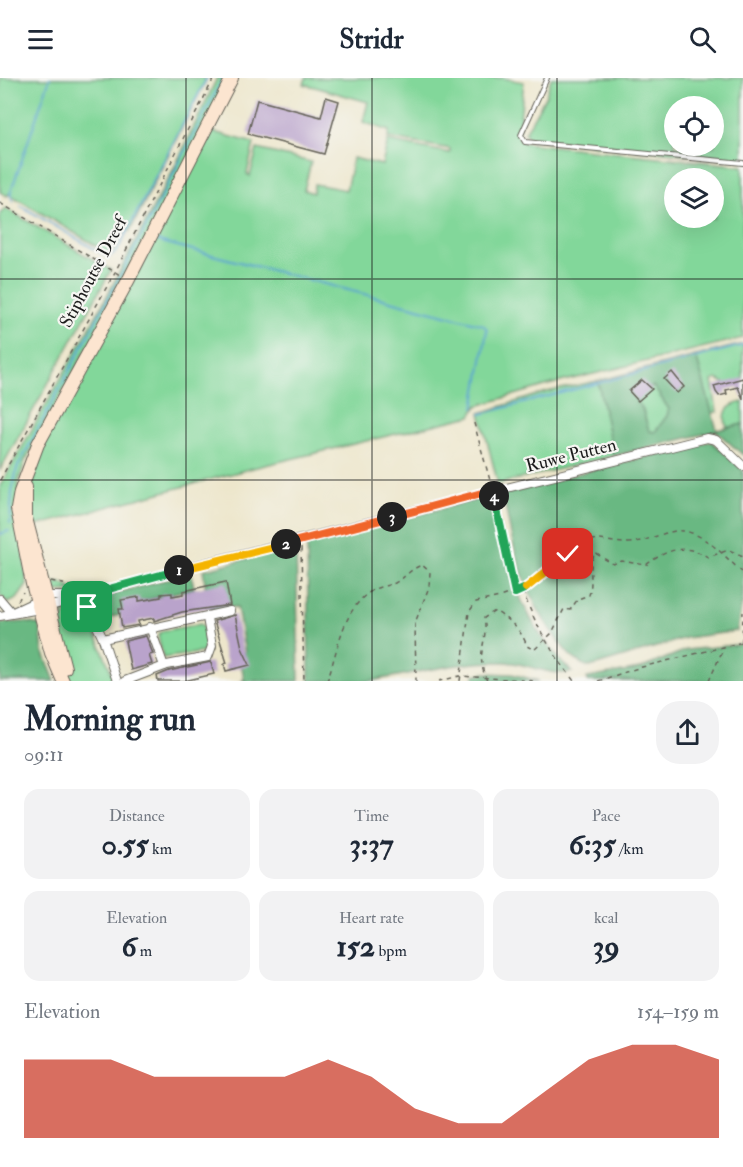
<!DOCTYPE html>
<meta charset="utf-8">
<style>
:root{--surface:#fff;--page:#f2f2f3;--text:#1f2937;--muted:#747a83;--accent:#c8321e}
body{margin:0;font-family:"IM FELL Double Pica",serif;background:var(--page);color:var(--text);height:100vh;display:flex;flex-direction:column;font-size:22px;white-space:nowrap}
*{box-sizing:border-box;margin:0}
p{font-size:20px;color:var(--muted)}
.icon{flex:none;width:33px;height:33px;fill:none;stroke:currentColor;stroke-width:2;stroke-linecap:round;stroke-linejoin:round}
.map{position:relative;height:603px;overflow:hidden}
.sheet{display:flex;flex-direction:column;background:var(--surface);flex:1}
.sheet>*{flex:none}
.tools{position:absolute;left:664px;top:18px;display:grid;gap:12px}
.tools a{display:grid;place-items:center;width:60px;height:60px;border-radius:50%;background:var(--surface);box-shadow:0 6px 24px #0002;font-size:30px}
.pin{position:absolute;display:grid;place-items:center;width:51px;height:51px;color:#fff;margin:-26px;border-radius:12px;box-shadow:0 3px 9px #0006}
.km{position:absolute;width:30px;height:30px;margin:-15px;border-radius:50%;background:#222;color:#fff;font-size:16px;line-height:30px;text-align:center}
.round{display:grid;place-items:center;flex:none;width:63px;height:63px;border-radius:24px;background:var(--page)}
.headline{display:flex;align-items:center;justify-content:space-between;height:102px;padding:0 24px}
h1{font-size:33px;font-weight:700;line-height:45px}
.figures{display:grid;grid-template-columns:repeat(3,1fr);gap:9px;height:102px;padding:6px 24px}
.figures div{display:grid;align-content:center;border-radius:15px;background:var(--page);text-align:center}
.figures b{font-size:30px;font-weight:700}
.figures small{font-size:16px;font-weight:400}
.figures p{font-size:16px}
.chart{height:168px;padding:12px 24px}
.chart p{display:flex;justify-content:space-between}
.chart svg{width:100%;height:108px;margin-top:6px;fill:var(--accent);opacity:.7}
header{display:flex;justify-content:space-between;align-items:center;height:78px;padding:0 24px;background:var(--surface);font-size:27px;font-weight:700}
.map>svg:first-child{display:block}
.green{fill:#82d79a;stroke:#4f7a5b;stroke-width:1.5;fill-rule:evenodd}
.forest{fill:#69b882;stroke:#426a4f;stroke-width:1.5;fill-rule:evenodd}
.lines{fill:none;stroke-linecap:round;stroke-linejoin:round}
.stream{stroke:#59a2d0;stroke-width:2}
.building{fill:#b9a3cb}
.service-casing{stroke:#656359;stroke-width:6}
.minor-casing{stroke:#656359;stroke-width:10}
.secondary-casing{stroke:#656359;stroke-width:14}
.path{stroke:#656359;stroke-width:1.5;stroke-dasharray:4.5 4.5;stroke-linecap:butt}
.service{stroke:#fff;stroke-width:4}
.minor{stroke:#fff;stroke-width:8}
.secondary{stroke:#fce5d0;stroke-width:12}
.split-1-casing{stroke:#fff;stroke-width:12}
.split-2-casing{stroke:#fff;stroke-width:12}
.split-3-casing{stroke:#fff;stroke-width:12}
.split-4-casing{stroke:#fff;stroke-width:12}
.split-5-casing{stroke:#fff;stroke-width:12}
.split-6-casing{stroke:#fff;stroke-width:12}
.split-1{stroke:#22a559;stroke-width:8}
.split-2{stroke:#f5b400;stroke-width:8}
.split-3{stroke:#f0652b;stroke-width:8}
.split-4{stroke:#f0652b;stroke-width:8}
.split-5{stroke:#22a559;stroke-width:8}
.split-6{stroke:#f5b400;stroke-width:8}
.grid{fill:none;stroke:#1c1c1c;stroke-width:1.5;stroke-opacity:0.55}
.labels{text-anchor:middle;stroke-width:4.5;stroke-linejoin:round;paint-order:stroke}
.street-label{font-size:18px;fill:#1c1c1c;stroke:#f6f6f2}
</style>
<header><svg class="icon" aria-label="menu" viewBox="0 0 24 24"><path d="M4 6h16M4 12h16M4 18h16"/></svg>Stridr<svg class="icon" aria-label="search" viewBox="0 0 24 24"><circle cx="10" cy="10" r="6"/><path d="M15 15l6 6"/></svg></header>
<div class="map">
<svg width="743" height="603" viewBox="0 0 743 603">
<rect width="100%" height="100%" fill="#f6f6f2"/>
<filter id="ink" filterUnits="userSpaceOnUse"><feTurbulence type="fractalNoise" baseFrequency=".0167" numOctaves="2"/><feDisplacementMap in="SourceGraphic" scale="12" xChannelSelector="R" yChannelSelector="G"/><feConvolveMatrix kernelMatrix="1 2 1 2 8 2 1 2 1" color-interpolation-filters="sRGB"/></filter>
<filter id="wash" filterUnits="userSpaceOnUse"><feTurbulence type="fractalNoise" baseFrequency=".008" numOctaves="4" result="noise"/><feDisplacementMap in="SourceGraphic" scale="24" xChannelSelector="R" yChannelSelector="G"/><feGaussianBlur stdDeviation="1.35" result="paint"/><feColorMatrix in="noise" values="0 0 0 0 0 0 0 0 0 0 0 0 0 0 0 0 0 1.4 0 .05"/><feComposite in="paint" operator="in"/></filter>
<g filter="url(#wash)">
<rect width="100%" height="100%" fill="#ede6cb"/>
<!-- green -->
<g class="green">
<polygon points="0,0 202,0 206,2 130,153 124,152 110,176 9,116 7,118 0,114"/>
<polygon points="217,0 229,0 150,156 25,383 18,406 27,507 17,521 8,525 0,517 0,408 100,231 176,86"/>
<path d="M306 0H502L524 4 518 59 525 65 743 88V260L552 306 477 328 471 338 257 389 32 449C28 422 29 402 38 377L210 53 254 65 247 96 250 98 257 71 311 84 304 112 313 115 314 106 346 112 353 80 382 87 388 63 450 75V71L388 60 389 53 363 44 368 24 304 6ZM675 100H714V140H675Z"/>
<path d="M551 0H743V82L528 60 525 55 546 17ZM675 28H714V68H675Z"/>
<polygon points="5,130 111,192 0,392 0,136"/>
<polygon points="743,266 743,302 726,306 717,301 712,303 717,334 712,335 696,278"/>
<polygon points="598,303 613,378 498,406 480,335 547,314"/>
<polygon points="653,307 669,331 667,338 655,354 649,353 642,330 636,324"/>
<path d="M743 324V346L727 350C722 334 727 327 743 324Z"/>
<polygon points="46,504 61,505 77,513 55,514"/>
<polygon points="76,524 80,530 55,537 58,529"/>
<polygon points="86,533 115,603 69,603 55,540"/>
<polygon points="200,546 203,548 208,569 204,574 163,580 158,557 162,553"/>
</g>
<!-- forest -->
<g class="forest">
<path d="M696 278 717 352 743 346V377L716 353 613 378 598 303ZM653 308 669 331 667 338 655 354 649 353 642 330 636 324Z"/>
<path d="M711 363 743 392V520L737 553 686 560 590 589C574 585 565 572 556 560 522 513 512 470 503 414Z"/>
<path d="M493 417C505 485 520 545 572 594 550 599 527 585 505 584 458 583 414 596 369 603 350 603 328 603 309 603L307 466Z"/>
<polygon points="296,468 299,603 241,603 244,602 240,577 245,574 237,529 209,532 203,492"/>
<polygon points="191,495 194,510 130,526 124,536 99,542 89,522"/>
<polygon points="25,544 40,547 43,573 55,603 0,603 0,545"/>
<polygon points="743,566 743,603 588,603 587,600 640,591 686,572"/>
<polygon points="485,595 512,596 539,603 474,603 474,597"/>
</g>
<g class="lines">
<!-- stream -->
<g class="stream">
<polyline points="13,123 10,116 50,0"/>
<polyline points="21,128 108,179 117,173 207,0"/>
<polyline points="158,163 484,247 487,252 474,330"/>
<polyline points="481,336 743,267"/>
<polyline points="10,446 12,414 17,390 129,182 223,0"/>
<polyline points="0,456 9,453"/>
</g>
</g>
<g id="blocks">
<!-- building -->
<g class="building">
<polygon points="326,19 339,23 324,76 248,56 257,22 321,39"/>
<polygon points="672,294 684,309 677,315 664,301"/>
<polygon points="743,300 743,321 738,309 726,312 727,316 719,318 716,314 714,308"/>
<polygon points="642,302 652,311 638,323 629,313"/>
<polygon points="226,504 230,527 182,534 154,543 154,540 138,543 139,547 122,550 119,531 123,531 121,522 139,519 139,523 161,519 161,516 172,515 172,518 183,516 183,513"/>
<polygon points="235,537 242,570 250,587 226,593 224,586 227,585 214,543"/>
<polygon points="146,558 153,576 149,577 152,586 131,592 125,563"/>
<polygon points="211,584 214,596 184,603 158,603 157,598 169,593"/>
</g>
</g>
</g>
<g filter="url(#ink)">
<use href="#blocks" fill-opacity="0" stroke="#656359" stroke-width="1.5"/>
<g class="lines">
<defs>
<polyline id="service" points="547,0 521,57 525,64 743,85"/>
<g id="minor">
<polyline points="83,518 103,561 117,603"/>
<polyline points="0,521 12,535"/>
<polyline points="15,533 47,518 79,518"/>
<polyline points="0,538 40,531 201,486 707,360 716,362 743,388"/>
<polyline points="150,549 164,588"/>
<polyline points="103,561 230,533"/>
<polyline points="125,603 167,587 208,579 212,568 207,540"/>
</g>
<g id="secondary">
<polyline points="26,409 26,440 65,590"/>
<polyline points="63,603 51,575 32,506 17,431 20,414 38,366 129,201 232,0"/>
</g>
</defs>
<!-- service casing -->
<use href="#service" class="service-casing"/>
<!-- minor casing -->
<use href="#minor" class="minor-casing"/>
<!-- secondary casing -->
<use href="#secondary" class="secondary-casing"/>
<!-- path -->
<g class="path">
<polyline points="0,125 120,197"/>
<polyline points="474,345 491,406"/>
<polyline points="0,402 115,194 214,0"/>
<polyline points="495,422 515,514"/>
<polyline points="301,470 304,603"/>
<polyline points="51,503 75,509"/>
<path d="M523 513C535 548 552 574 574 603"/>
<polyline points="18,523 23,514"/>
<polyline points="62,537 81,532"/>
<polyline points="742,564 743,534"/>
<path d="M327 603C338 573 342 530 373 512 379 508 388 508 395 505 406 499 410 491 422 487L430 494 429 509 415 545 416 603"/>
<polyline points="439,603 460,598 536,603"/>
<path d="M460 603 469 534 476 524C511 518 530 509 557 485 563 480 570 470 576 466 590 457 610 465 626 465 643 465 658 456 675 453 700 449 726 480 743 495"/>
<path d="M487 603C474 574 489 565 484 540L495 533C510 543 521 551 527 568L534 572 552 555 564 531 570 532 578 521 589 517C594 501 587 490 595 475L613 486 622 483 646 487C667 471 685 465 708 479L729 472 743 478"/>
<polyline points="598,603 638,590 743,564"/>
<polyline points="709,603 724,569"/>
</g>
<!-- service -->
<use href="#service" class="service"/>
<!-- minor -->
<use href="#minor" class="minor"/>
<!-- secondary -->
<use href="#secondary" class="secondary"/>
</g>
</g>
<g class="lines" filter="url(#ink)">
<defs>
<polyline id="split-1" points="87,529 83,518 179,492"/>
<polyline id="split-2" points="179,492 286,466"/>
<polyline id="split-3" points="286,466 392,439"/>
<polyline id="split-4" points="392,439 493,412 494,418"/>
<polyline id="split-5" points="494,418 515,515 526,510"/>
<polyline id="split-6" points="526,510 568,476"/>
</defs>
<!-- split-1 casing -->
<use href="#split-1" class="split-1-casing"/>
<!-- split-2 casing -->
<use href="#split-2" class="split-2-casing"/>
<!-- split-3 casing -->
<use href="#split-3" class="split-3-casing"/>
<!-- split-4 casing -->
<use href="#split-4" class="split-4-casing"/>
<!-- split-5 casing -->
<use href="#split-5" class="split-5-casing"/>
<!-- split-6 casing -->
<use href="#split-6" class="split-6-casing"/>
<!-- split-1 -->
<use href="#split-1" class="split-1"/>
<!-- split-2 -->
<use href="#split-2" class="split-2"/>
<!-- split-3 -->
<use href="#split-3" class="split-3"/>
<!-- split-4 -->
<use href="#split-4" class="split-4"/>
<!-- split-5 -->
<use href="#split-5" class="split-5"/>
<!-- split-6 -->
<use href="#split-6" class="split-6"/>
</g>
<!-- grid -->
<path class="grid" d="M186 0V603M372 0V603M557 0V603M0 201H743M0 402H743"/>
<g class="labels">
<!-- street labels -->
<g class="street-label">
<text transform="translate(93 194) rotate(-62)" y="6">Stiphoutse Dreef</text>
<text transform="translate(571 377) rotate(-14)" y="6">Ruwe Putten</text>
</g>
</g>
</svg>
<div class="tools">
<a><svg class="icon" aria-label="locate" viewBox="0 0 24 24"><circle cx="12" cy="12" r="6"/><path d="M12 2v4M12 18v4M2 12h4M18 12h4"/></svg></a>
<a><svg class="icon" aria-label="layers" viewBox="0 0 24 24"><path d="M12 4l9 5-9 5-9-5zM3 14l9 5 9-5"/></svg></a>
</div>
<div class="pin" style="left:87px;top:529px;background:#1e9e55"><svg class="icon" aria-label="arrive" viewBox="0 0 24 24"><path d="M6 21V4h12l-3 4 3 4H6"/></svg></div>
<div class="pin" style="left:568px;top:476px;background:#d93025"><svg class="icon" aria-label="check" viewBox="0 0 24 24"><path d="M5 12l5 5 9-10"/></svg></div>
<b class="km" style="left:179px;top:492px">1</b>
<b class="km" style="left:286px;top:466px">2</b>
<b class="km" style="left:392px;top:439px">3</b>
<b class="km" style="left:494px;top:418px">4</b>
</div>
<section class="sheet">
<div class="headline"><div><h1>Morning run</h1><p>09:11</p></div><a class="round"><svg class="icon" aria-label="share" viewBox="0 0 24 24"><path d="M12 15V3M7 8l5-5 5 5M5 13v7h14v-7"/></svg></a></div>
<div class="figures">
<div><p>Distance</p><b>0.55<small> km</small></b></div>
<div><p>Time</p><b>3:37</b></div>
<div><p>Pace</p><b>6:35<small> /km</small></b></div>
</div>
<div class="figures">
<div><p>Elevation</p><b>6<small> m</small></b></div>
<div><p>Heart rate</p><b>152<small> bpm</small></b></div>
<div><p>kcal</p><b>39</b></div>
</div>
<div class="chart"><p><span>Elevation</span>154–159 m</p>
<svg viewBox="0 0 160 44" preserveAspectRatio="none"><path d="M0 44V12L10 12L20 12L30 19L40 19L50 19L60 19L70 12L80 19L90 32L100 38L110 38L120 25L130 12L140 6L150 6L160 12V44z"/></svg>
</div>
</section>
